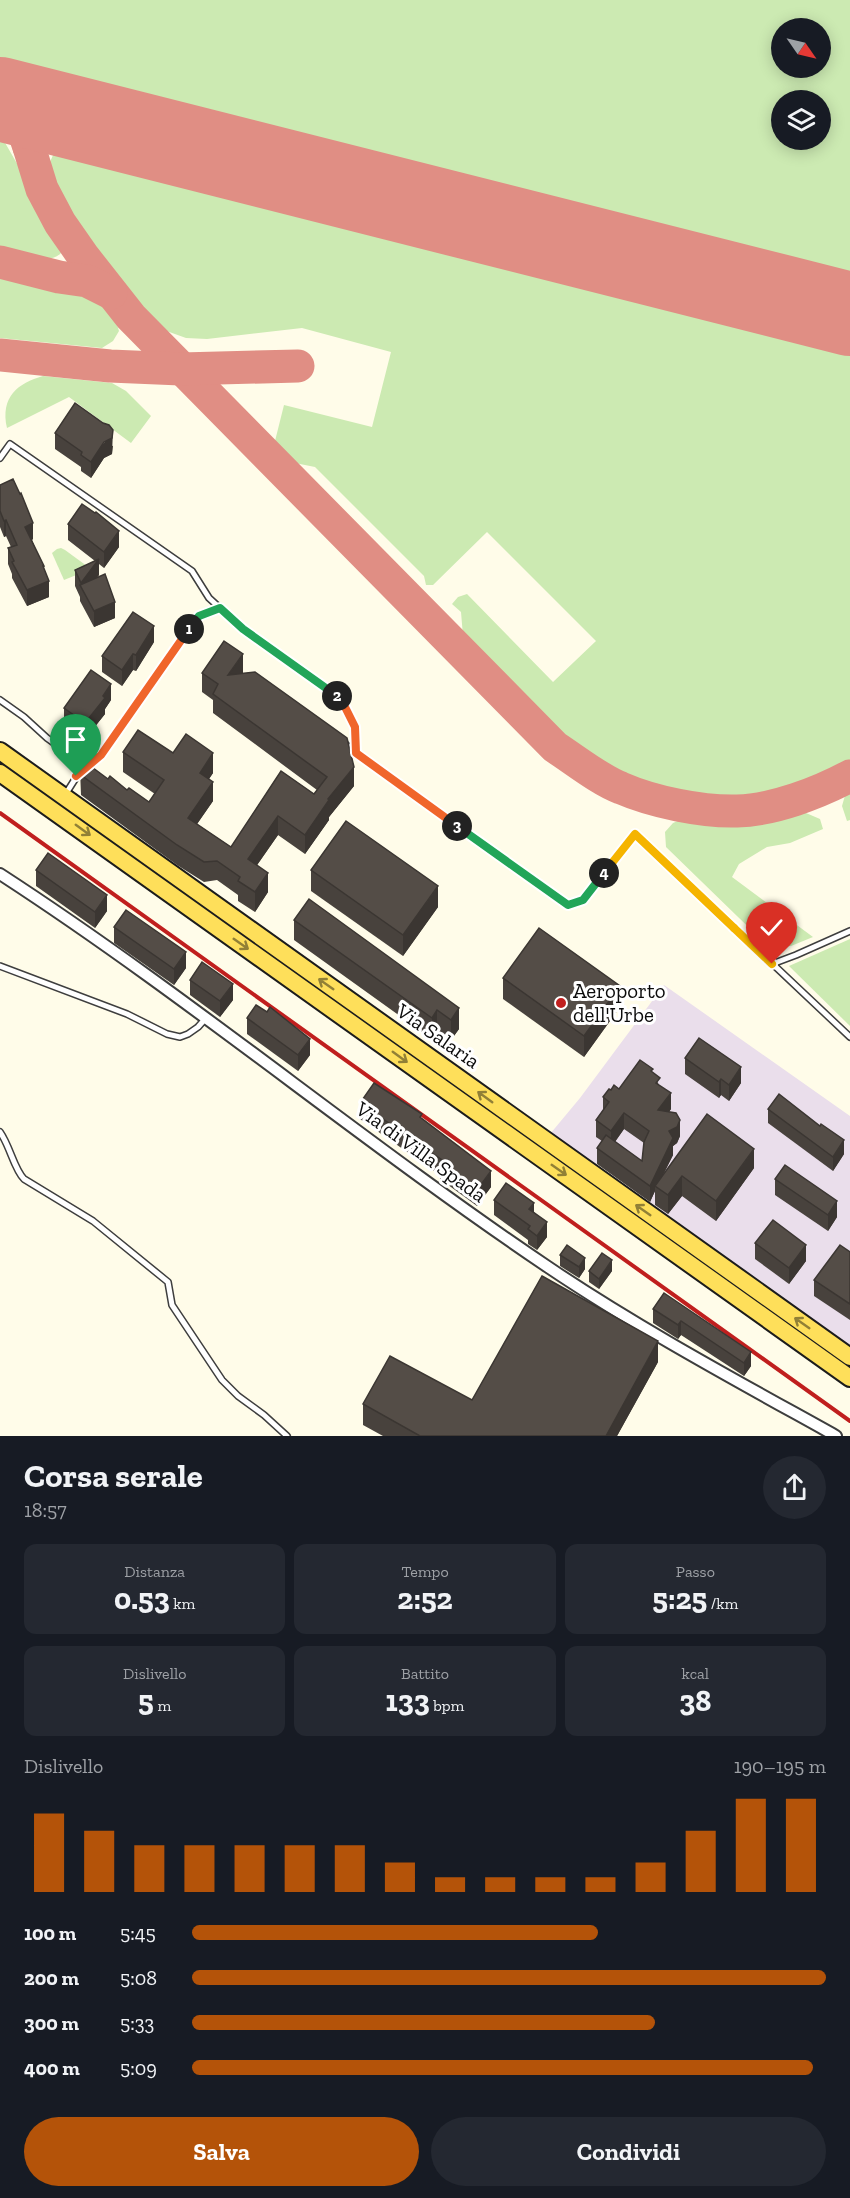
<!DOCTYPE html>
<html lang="it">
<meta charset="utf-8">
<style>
:root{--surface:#171b24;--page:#242831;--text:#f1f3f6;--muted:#9ea1a6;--accent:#b45309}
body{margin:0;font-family:"Zilla Slab",serif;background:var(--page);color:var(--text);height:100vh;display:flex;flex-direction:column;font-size:22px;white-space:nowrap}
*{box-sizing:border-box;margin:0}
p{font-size:20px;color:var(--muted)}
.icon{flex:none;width:33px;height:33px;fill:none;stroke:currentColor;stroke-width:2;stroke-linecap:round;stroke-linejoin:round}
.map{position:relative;height:1436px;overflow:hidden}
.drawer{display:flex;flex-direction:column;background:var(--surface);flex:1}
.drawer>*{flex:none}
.needle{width:39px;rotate:124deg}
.tools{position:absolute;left:771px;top:18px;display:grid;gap:12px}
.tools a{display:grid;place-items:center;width:60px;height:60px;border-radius:50%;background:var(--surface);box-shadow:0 3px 15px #0003;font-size:30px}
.pin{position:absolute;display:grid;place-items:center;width:51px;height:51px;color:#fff;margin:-62px -26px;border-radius:50% 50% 50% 0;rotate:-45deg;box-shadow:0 0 6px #0007}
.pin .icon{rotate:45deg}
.km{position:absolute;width:30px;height:30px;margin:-15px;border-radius:50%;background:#222;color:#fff;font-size:16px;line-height:30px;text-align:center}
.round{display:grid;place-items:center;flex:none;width:63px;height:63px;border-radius:32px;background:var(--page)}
.overview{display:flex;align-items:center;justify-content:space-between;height:102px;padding:0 24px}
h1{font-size:33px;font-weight:800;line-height:45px}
.stats{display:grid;grid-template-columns:repeat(3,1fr);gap:9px;height:102px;padding:6px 24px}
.stats div{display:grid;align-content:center;border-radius:12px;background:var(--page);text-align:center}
.stats b{font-size:30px;font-weight:800}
.stats small{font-size:16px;font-weight:400}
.stats p{font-size:16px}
.chart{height:168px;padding:12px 24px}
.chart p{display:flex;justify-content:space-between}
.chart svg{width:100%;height:108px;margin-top:6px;stroke:var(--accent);stroke-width:6}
.cta{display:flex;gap:12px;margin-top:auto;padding:12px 24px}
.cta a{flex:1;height:69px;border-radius:36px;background:var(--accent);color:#fff;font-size:24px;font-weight:800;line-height:69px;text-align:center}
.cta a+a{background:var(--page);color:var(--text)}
ul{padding:0 24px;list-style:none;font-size:20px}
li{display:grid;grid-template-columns:96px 72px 1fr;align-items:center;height:45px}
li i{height:15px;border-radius:8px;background:var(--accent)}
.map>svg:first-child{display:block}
.industrial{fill:#eadeeb}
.green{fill:#cceab2;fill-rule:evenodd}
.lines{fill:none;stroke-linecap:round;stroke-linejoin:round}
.taxiway{stroke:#e08e84;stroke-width:33}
.runway{stroke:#e08e84;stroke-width:84}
.lane-casing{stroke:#3e3e3e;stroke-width:8}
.street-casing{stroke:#3e3e3e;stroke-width:14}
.primary-casing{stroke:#1c1c1c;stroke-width:20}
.lane{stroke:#fff;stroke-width:5}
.street{stroke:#fff;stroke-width:10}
.primary{stroke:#fedf5a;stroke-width:16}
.rail{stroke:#c01f1e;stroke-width:4}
.wall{fill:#48423d;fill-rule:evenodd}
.shaded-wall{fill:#3b3632}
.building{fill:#544d47;stroke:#3b3632;stroke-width:1.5}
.oneway{stroke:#918036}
.split-1-casing{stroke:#fff;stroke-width:12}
.split-2-casing{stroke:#fff;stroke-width:12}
.split-3-casing{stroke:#fff;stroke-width:12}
.split-4-casing{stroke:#fff;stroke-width:12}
.split-5-casing{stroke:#fff;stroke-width:12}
.split-6-casing{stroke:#fff;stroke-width:12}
.split-1{stroke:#f0652b;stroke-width:8}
.split-2{stroke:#22a559;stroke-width:8}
.split-3{stroke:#f0652b;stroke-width:8}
.split-4{stroke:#22a559;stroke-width:8}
.split-5{stroke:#f5b400;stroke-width:8}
.split-6{stroke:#f5b400;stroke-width:8}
.poi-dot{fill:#c01f1e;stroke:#fff;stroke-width:2}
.labels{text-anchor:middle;stroke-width:6;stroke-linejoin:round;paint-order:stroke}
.poi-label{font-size:21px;fill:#0b0b0b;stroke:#fff;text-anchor:start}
.street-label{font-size:21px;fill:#0b0b0b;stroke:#fff}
</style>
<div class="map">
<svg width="850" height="1436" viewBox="0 0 850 1436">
<rect width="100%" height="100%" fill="#fffce9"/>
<!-- industrial -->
<polygon class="industrial" points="664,985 850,1116 850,1346 597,1164 550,1134 580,1098"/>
<!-- green -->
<g class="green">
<path d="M0 0H850V281L0 67ZM782 28H820V68H782ZM782 100H820V140H782Z"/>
<path d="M0 134 62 242 61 253C48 267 17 252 0 248Z"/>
<path d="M68 144 850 342V762C750 819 644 804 557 730 524 701 494 667 463 636L461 612 452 604 458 597 467 594 553 682 596 641 487 532 433 585H426L424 576 315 467 290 462 275 441 284 405 372 427 391 352 302 328 207 339 186 338 161 329 124 293 77 228 54 184 48 167 53 155Z"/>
<polygon points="0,274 101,299 114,315 119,331 113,341 102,348 0,338"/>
<path d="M43 376 112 383 126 391 151 416 131 443 69 397 7 428C0 397 18 383 43 376Z"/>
<polygon points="61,548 65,550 91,569 64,580 52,553 57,549"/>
<polygon points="850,789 850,820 847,821 842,806 846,792"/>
<polygon points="799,810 820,819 823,829 790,843 767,847 739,864 732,877 813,937 791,946 770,948 666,847 665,832 673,823 685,818 756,819"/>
<polygon points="850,939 850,1026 789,966"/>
</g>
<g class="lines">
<!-- taxiway -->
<g class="taxiway">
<polyline points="0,103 19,119 29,147"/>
<path d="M69 116 46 123 29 147 42 189 60 223 83 256 131 317 555 747C575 760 600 780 621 788 653 802 702 812 737 811 774 810 818 793 850 776"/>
<polyline points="0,262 59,277 87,281 111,293"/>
<polyline points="0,355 110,366 181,369 298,366"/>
</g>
<!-- runway -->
<polyline class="runway" points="0,99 850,314"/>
<defs>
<g id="lane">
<polyline points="0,458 10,444 192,571 209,598 243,629 341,699 355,727 356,753"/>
<polyline points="0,700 24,717 47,738 87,767 101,755 199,616 220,608"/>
<polyline points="345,744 387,776 569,905 583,900 635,834 850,1037"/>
<polyline points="65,795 77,776 85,769"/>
<polyline points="772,964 796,955 850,931"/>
<polyline points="0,966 127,1014 167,1034 180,1037 188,1034 198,1027 206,1018"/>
<path d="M0 1132C10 1146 14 1169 24 1179L93 1221 168 1282 172 1305 222 1380 238 1396 264 1415 287 1436"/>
</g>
<path id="street" d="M0 874C188 996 361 1141 548 1267 640 1329 739 1382 836 1436"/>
<g id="primary">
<polyline points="0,751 850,1357"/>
<polyline points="0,773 850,1378"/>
</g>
</defs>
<!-- lane casing -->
<use href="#lane" class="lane-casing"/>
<!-- street casing -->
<use href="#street" class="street-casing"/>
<!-- primary casing -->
<use href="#primary" class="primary-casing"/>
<!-- lane -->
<use href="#lane" class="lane"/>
<!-- street -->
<use href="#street" class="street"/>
<!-- primary -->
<use href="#primary" class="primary"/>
<!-- rail -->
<polyline class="rail" points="0,813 850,1421"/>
</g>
<!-- wall -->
<g class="wall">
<polygon points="55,433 113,446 112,454 104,458 91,478 81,471 81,467 55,449"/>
<polygon points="0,485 33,539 32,540 44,570 49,597 27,606 12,578 12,574 8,564 8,548 11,547 6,536 4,537 0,527"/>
<polygon points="68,524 119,547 104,568 99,564 99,575 97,577 115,618 94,627 80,601 80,597 75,586 75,570 95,561 68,540"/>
<polygon points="154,642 136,671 133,670 122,686 102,672 102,656"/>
<polygon points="202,673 243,674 354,786 329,817 329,820 305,854 278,835 257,865 268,892 255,912 238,901 238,895 217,880 204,882 177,865 81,795 80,769 108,779 149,802 155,794 123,772 123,752 173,753 213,773 209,779 213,801 197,824 231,847 281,771 314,794 317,790 213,713 213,700 202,692"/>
<polygon points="111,700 105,709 105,714 85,739 64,724 64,708"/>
<polygon points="36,870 107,911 95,928 36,886"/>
<polygon points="311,870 438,907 403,956 311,891"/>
<polygon points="294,920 459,1008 459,1029 451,1040 437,1031 432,1039 294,940"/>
<polygon points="114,927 186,968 174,985 114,943"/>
<polygon points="503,978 620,1007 584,1057 503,999"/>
<polygon points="190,980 233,1000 220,1017 190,995"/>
<polygon points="267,1012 310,1055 298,1071 247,1034 247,1018"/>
<polygon points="685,1058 741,1083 729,1101 721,1095 719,1098 685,1074"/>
<path d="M653 1073 671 1109 669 1112 680 1136 677 1143 673 1146V1155L662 1177 754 1168 716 1221 682 1196 668 1214 655 1205V1191L650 1202 597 1164V1148L602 1141 596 1137V1120L603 1110V1097ZM624 1129 644 1143 642 1161 615 1142Z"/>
<polygon points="360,1103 422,1119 491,1187 477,1206 440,1179 440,1175 360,1119"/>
<polygon points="768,1109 844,1154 833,1171 768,1123"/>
<polygon points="775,1179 837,1217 828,1231 775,1195"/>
<polygon points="494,1200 534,1212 547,1237 537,1250 528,1244 528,1240 494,1215"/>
<polygon points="755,1243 806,1261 789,1284 755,1259"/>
<polygon points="850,1252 850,1320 814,1296 814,1280"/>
<polygon points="560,1255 585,1269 579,1278 560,1266"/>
<polygon points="589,1271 612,1271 599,1289 589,1282"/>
<polygon points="664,1293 751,1366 744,1376 681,1335 678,1339 653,1323 653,1309"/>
<polygon points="658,1362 617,1436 383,1436 363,1425 363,1404 472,1400"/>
</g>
<!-- shaded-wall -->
<g class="shaded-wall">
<polygon points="113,430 112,454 104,458 91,478 91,462"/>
<polygon points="6,520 6,536 4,537 4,521"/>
<polygon points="33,523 33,539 25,543 25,527"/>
<polygon points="119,531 119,547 104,568 104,552"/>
<polygon points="99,559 99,575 85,594 81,587 81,583"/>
<polygon points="49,581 49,597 27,606 27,590"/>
<polygon points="115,602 115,618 94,627 94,611"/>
<polygon points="154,626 154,642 136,671 136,655"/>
<polygon points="133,654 133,670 122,686 122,670"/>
<polygon points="243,654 243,674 228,675"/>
<polygon points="111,684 111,700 105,709 105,714 85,739 85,723"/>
<polygon points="213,753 213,773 200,792 200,773"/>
<polygon points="354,767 354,786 329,817 329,820 305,854 305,835 328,799"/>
<polygon points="213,782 213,801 188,837 188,818"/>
<polygon points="278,816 278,835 248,878 248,859"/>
<polygon points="268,873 268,892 255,912 255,892"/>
<polygon points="438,886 438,907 403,956 403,935"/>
<polygon points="107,895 107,911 95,928 95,912"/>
<polygon points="186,952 186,968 174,985 174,969"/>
<polygon points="233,984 233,1000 220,1017 220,1001"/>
<polygon points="620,986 620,1007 584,1057 584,1036"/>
<polygon points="459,1008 459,1029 451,1040 451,1020"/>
<polygon points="437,1010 437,1031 432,1039 432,1018"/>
<polygon points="310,1039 310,1055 298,1071 298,1055"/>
<polygon points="741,1067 741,1083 729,1101 729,1085"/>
<polygon points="721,1079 721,1095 719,1098 719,1082"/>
<polygon points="671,1093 671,1109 658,1126 658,1110"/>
<polygon points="624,1113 624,1129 611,1147 611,1131"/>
<polygon points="680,1120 680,1136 677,1143 673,1146 673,1155 657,1187 655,1186 655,1191 650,1202 650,1186 669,1131"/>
<polygon points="844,1140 844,1154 833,1171 833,1157"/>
<polygon points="754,1149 754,1168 716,1221 716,1201"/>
<polygon points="491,1171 491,1187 477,1206 477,1190"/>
<polygon points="682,1176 682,1196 668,1214 668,1195"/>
<polygon points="837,1201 837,1217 828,1231 828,1215"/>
<polygon points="534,1203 534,1217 529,1209"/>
<polygon points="547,1222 547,1237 537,1250 537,1236"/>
<polygon points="806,1245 806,1261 789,1284 789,1268"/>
<polygon points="585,1258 585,1269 579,1278 579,1267"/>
<polygon points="612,1260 612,1271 599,1289 599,1279"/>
<polygon points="681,1321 681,1335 678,1339 678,1325"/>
<polygon points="658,1341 658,1362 617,1436 606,1436"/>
<polygon points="751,1352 751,1366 744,1376 744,1363"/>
</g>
<!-- building -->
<g class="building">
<polygon points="75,403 103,423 109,425 113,430 112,438 104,442 91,462 81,455 82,452 55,433"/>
<polygon points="13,479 20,494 21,493 33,523 25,527 44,566 43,566 49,581 27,590 12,562 14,561 8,548 17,545 6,520 4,521 0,511 0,485"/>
<polygon points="82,504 95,513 96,512 119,531 104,552 68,524"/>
<polygon points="99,559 81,583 75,570"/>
<polygon points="105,574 115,602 94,611 80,585"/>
<polygon points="133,612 154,626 136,655 133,654 122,670 102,656"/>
<polygon points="224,641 243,654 228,675 255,672 347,738 354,767 328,799 329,800 305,835 278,816 248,859 268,873 255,892 238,881 240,877 217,861 204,862 177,845 81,775 80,769 85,762 108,779 110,776 127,790 129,788 149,802 164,780 123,752 138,730 173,753 186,734 213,753 200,773 213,782 188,818 231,847 281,771 314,794 327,777 213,694 218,684 202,673"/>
<polygon points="91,670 111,684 103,696 105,698 85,723 64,708"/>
<polygon points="346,821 438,886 403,935 311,870"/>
<polygon points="48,853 107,895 95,912 36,870"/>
<polygon points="309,899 459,1008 451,1020 437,1010 432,1018 294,920"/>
<polygon points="126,910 186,952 174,969 114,927"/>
<polygon points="539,928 620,986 584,1036 503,978"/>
<polygon points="202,962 233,984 220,1001 190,980"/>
<polygon points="256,1005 267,1012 270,1007 310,1039 298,1055 247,1018"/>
<polygon points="699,1038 741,1067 729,1085 721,1079 719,1082 685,1058"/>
<polygon points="640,1060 653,1069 651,1071 660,1078 656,1083 671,1093 658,1110 676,1113 680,1120 677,1127 669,1131 673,1138 650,1186 597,1148 606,1135 642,1161 644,1142 649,1131 624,1113 611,1131 596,1120 609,1102 603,1097 609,1089 611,1090 614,1085 619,1089"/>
<polygon points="374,1083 422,1114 420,1117 491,1171 477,1190 440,1163 442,1160 360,1103"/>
<polygon points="779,1094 820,1126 821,1124 844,1140 833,1157 768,1109"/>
<polygon points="707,1114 754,1149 716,1201 682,1176 668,1195 655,1186"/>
<polygon points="785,1165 837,1201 828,1215 775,1179"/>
<polygon points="506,1183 534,1203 529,1209 547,1222 537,1236 528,1229 530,1226 494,1200"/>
<polygon points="773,1220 806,1245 789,1268 755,1243"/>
<polygon points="567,1245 585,1258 579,1267 560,1255"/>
<polygon points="840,1245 850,1252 850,1304 814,1280"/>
<polygon points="602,1253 612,1260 599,1279 589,1271"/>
<polygon points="542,1276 658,1341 606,1436 420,1436 363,1404 390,1356 472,1400"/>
<polygon points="664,1293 751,1352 744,1363 681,1321 678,1325 653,1309"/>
</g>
<!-- one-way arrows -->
<defs><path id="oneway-shaft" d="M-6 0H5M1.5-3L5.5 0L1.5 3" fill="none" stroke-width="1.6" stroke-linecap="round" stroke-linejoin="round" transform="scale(1.5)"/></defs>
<g class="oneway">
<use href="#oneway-shaft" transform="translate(83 830) rotate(36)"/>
<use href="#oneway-shaft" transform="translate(241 944) rotate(35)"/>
<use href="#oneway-shaft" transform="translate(326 984) rotate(-145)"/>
<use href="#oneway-shaft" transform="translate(400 1057) rotate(36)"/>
<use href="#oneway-shaft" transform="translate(485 1097) rotate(-144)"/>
<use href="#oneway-shaft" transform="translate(559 1170) rotate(35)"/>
<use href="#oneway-shaft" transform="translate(643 1210) rotate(-145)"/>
<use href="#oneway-shaft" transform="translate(802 1323) rotate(-145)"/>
</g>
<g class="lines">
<defs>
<polyline id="split-1" points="76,776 101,755 189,629"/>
<polyline id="split-2" points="189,629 199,616 220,608 243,629 337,696"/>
<polyline id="split-3" points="337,696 341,699 355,727 356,753 457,826"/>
<polyline id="split-4" points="457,826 568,905 583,900 604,873"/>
<polyline id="split-5" points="604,873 635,834 734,928"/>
<polyline id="split-6" points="734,928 772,964"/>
</defs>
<!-- split-1 casing -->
<use href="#split-1" class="split-1-casing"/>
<!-- split-2 casing -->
<use href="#split-2" class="split-2-casing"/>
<!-- split-3 casing -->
<use href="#split-3" class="split-3-casing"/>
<!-- split-4 casing -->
<use href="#split-4" class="split-4-casing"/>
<!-- split-5 casing -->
<use href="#split-5" class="split-5-casing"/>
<!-- split-6 casing -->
<use href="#split-6" class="split-6-casing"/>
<!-- split-1 -->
<use href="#split-1" class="split-1"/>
<!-- split-2 -->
<use href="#split-2" class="split-2"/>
<!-- split-3 -->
<use href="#split-3" class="split-3"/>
<!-- split-4 -->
<use href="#split-4" class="split-4"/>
<!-- split-5 -->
<use href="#split-5" class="split-5"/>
<!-- split-6 -->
<use href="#split-6" class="split-6"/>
</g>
<!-- markers -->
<circle class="poi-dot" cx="561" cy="1003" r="6"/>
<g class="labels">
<!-- poi labels -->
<g class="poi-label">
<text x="573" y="998">Aeroporto<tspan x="573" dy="24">dell'Urbe</tspan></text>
</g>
<!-- street labels -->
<g class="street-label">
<text transform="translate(438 1036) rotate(35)" y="7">Via Salaria</text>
<text transform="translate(421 1152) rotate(36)" y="7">Via di Villa Spada</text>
</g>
</g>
</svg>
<div class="tools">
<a><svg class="needle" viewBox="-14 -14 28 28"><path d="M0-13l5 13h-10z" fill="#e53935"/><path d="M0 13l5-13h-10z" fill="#9ea1a6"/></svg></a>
<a><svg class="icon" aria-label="layers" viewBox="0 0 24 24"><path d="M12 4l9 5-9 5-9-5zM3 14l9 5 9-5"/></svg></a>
</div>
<div class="pin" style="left:76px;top:776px;background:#1e9e55"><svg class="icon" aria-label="arrive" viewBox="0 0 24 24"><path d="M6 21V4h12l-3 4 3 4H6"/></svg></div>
<div class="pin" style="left:772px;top:964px;background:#d93025"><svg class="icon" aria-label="check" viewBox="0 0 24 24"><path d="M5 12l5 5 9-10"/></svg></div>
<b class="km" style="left:189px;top:629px">1</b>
<b class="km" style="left:337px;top:696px">2</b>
<b class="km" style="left:457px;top:826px">3</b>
<b class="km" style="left:604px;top:873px">4</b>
</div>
<section class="drawer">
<div class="overview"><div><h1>Corsa serale</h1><p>18:57</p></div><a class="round"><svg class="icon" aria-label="share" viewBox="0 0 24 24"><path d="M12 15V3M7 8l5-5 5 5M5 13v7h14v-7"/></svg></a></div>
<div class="stats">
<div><p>Distanza</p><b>0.53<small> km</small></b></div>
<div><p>Tempo</p><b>2:52</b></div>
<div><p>Passo</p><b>5:25<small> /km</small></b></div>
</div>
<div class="stats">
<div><p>Dislivello</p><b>5<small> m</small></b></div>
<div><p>Battito</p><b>133<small> bpm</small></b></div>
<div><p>kcal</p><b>38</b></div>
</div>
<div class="chart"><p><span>Dislivello</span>190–195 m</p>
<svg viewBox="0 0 160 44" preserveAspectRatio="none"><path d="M5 44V12M15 44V19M25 44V25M35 44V25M45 44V25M55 44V25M65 44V25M75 44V32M85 44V38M95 44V38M105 44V38M115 44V38M125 44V32M135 44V19M145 44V6M155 44V6"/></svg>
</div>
<ul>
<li><b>100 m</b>5:45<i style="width:64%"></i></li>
<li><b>200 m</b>5:08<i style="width:100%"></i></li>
<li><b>300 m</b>5:33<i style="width:73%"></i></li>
<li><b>400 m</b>5:09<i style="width:98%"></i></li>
</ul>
<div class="cta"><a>Salva</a><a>Condividi</a></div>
</section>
